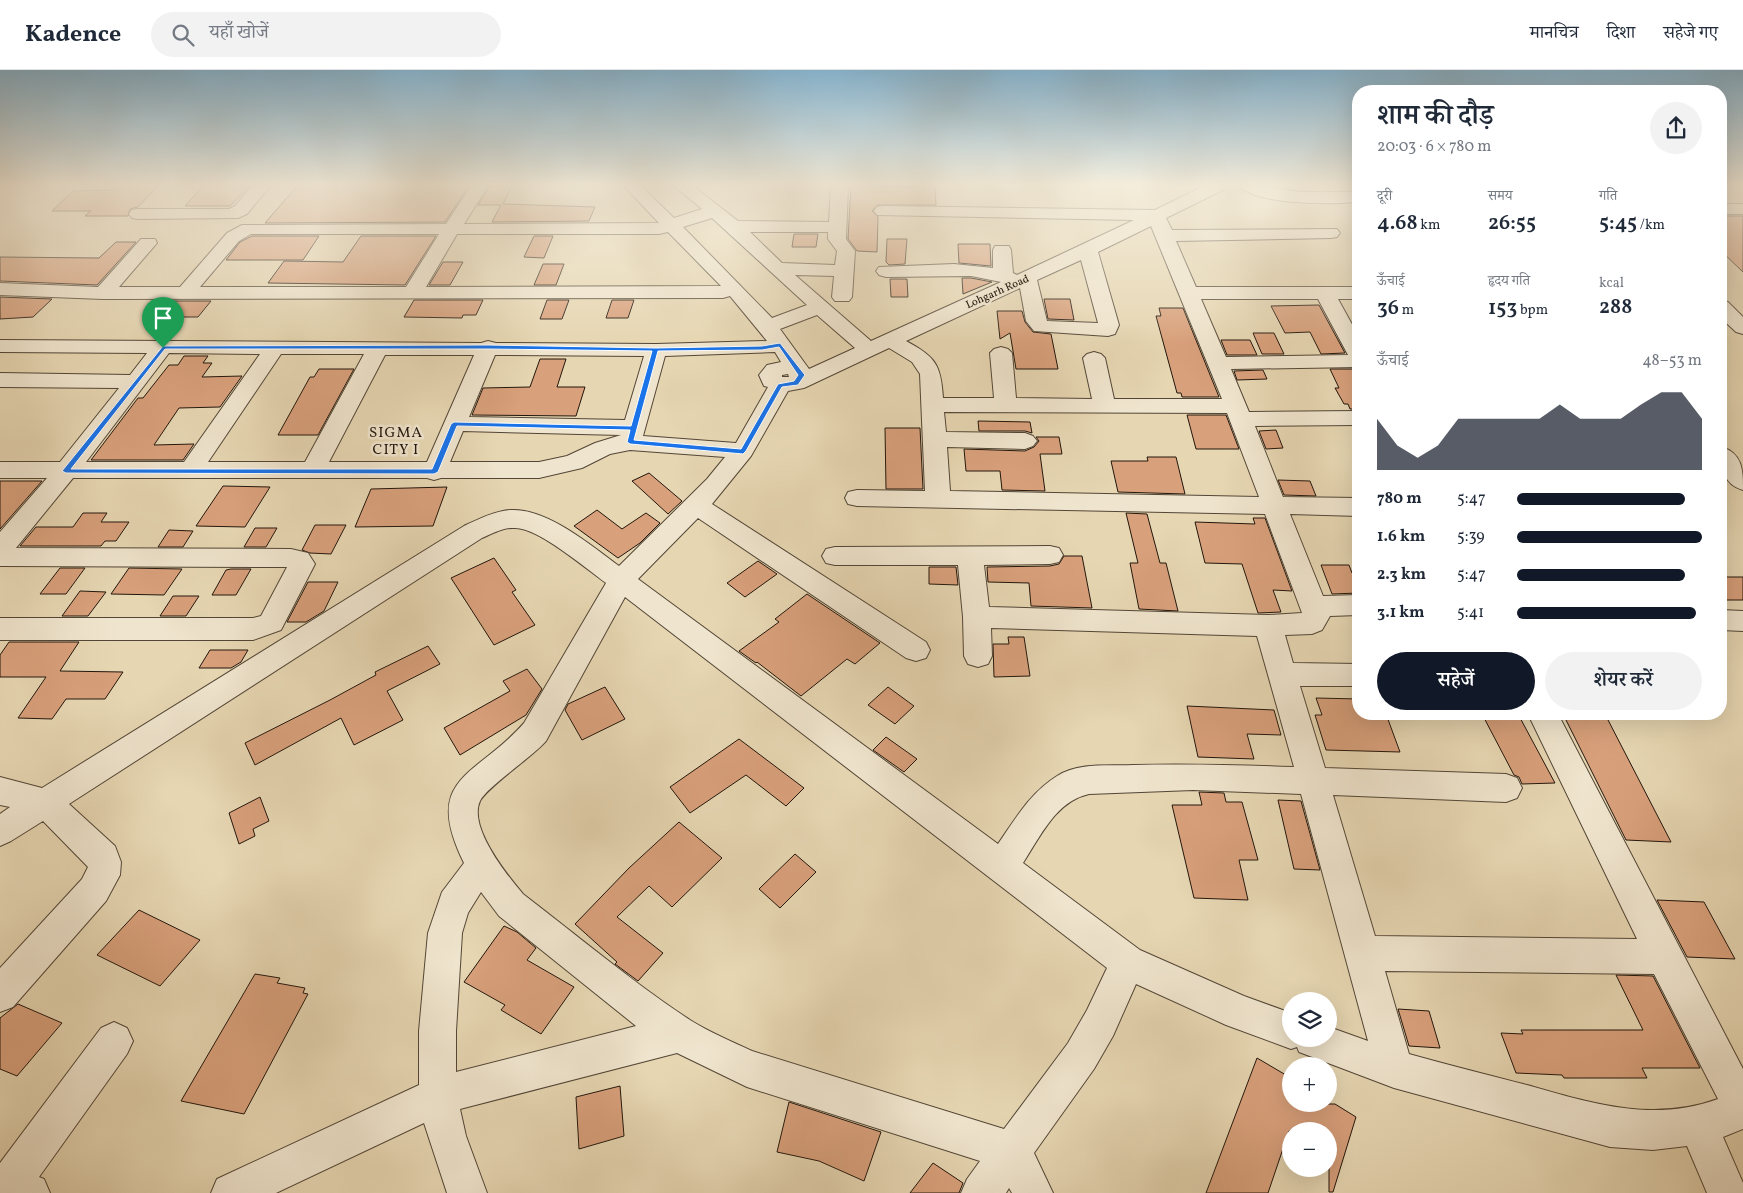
<!DOCTYPE html>
<html lang="hi">
<meta charset="utf-8">
<style>
:root{--surface:#fff;--page:#f2f2f3;--text:#1f2937;--muted:#747a83;--line:#e0e1e3;--accent:#111827}
body{margin:0;font-family:Vollkorn,"Noto Serif Devanagari",serif;background:var(--page);color:var(--text);height:100vh;display:flex;flex-direction:column;font-size:19px;white-space:nowrap}
*{box-sizing:border-box;margin:0}
p{font-size:16px;color:var(--muted)}
.icon{flex:none;width:28px;height:28px;fill:none;stroke:currentColor;stroke-width:2;stroke-linecap:round;stroke-linejoin:round}
.map{position:relative;flex:1;overflow:hidden}
.panel{position:absolute;left:1352px;top:15px;width:375px;height:635px;display:flex;flex-direction:column;background:var(--surface);border-radius:20px;box-shadow:0 5px 20px #0002}
.panel>*{flex:none}
.fabs{position:absolute;left:1282px;top:922px;display:grid;gap:10px}
.fabs a{display:grid;place-items:center;width:55px;height:55px;border-radius:50%;background:var(--surface);box-shadow:0 5px 20px #0002;font-size:25px}
.pin{position:absolute;display:grid;place-items:center;width:42px;height:42px;color:#fff;margin:-51px -21px;border-radius:50% 50% 50% 0;rotate:-45deg;box-shadow:0 0 5px #0007}
.pin .icon{rotate:45deg}
.round{display:grid;place-items:center;flex:none;width:52px;height:52px;border-radius:26px;background:var(--page)}
.headline{display:flex;align-items:center;justify-content:space-between;height:85px;padding:0 25px}
h1{font-size:28px;font-weight:600;line-height:38px}
.stats{display:grid;grid-template-columns:repeat(3,1fr);gap:8px;height:85px;padding:5px 25px}
.stats div{display:grid;align-content:center}
.stats b{font-size:21px;font-weight:600}
.stats small{font-size:14px;font-weight:400}
.stats p{font-size:14px}
.chart{height:140px;padding:10px 25px}
.chart p{display:flex;justify-content:space-between}
.chart svg{width:100%;height:90px;margin-top:5px;fill:var(--accent);opacity:.7}
.cta{display:flex;gap:10px;margin-top:auto;padding:10px 25px}
.cta a{flex:1;height:58px;border-radius:30px;background:var(--accent);color:#fff;font-size:20px;font-weight:600;line-height:58px;text-align:center}
.cta a+a{background:var(--page);color:var(--text)}
ul{padding:0 25px;list-style:none;font-size:16px}
li{display:grid;grid-template-columns:80px 60px 1fr;align-items:center;height:38px}
li i{height:12px;border-radius:6px;background:var(--accent)}
header{display:flex;align-items:center;gap:30px;box-sizing:border-box;height:70px;padding:0 25px;background:var(--surface);border-bottom:1px solid var(--line)}
header strong{font-size:24px}
nav{display:flex;gap:28px;margin-inline-start:auto;font-size:18px}
.search{width:350px;height:45px;background:var(--page);display:flex;align-items:center;gap:12px;box-sizing:border-box;padding:0 18px;border-radius:28px;color:var(--muted);font-size:19px}
.map>svg:first-child{display:block}
.building{fill:#d8a07b;stroke:#22160c}
.lines{fill:none;stroke-linecap:round;stroke-linejoin:round}
.minor-casing{stroke:#534636;stroke-width:2}
.minor{fill:#efe4cd;fill-rule:evenodd}
.route{fill:#1a73e8;stroke:#fff;fill-rule:evenodd}
.labels{text-anchor:middle;stroke-width:5;stroke-linejoin:round;paint-order:stroke}
.far-street-label{font-size:11px;fill:#22160c;stroke:#efe4cd}
.neighbourhood-label{font-size:15px;letter-spacing:1px;fill:#22160c;stroke:#efe4cd}
</style>
<header>
<strong>Kadence</strong>
<div class="search"><svg class="icon" aria-label="search" viewBox="0 0 24 24"><circle cx="10" cy="10" r="6"/><path d="M15 15l6 6"/></svg>यहाँ खोजें</div>
<nav><a>मानचित्र</a><a>दिशा</a><a>सहेजे गए</a></nav>
</header>
<div class="map">
<svg width="1743" height="1123" viewBox="0 0 1743 1123">
<rect width="100%" height="100%" fill="#e6d6b2"/>
<filter id="stains"><feTurbulence type="fractalNoise" baseFrequency=".004" numOctaves="4"/><feColorMatrix values="0 0 0 0 .2 0 0 0 0 .09 0 0 0 0 .02 0 0 0 .5 -.17"/></filter>
<radialGradient id="worn" r=".72"><stop offset=".6" stop-color="#630" stop-opacity="0"/><stop offset="1" stop-color="#630" stop-opacity=".3"/></radialGradient>
<!-- building -->
<g class="building">
<polygon points="117,116 158,116 138,137 130,139 128,146 85,146 91,141 52,141 73,121 112,120"/>
<polygon points="203,116 250,116 230,136 185,136"/>
<polygon points="297,116 469,116 445,152 265,153"/>
<polygon points="490,116 512,116 503,134 595,137 589,151 492,152 501,135 478,135"/>
<polygon points="851,116 935,117 936,135 877,135 872,141 878,147 877,182 857,181 848,169"/>
<polygon points="1721,146 1743,146 1743,202 1721,181"/>
<polygon points="794,164 818,164 816,177 792,177"/>
<polygon points="252,166 319,166 303,190 226,190 240,172"/>
<polygon points="361,166 436,166 405,215 268,213 284,191 343,192"/>
<polygon points="534,166 553,166 544,188 524,187"/>
<polygon points="887,169 907,169 905,194 889,195 886,192"/>
<polygon points="116,172 136,172 97,215 0,211 0,187 99,188"/>
<polygon points="958,174 990,174 991,196 959,193"/>
<polygon points="443,192 463,192 450,215 429,215"/>
<polygon points="543,194 564,194 556,215 534,215"/>
<polygon points="962,208 971,208 992,212 963,224"/>
<polygon points="890,209 907,209 908,227 891,227"/>
<polygon points="0,227 52,229 33,247 0,249"/>
<polygon points="1044,229 1070,229 1074,250 1048,249"/>
<polygon points="414,230 483,230 476,245 463,245 462,248 404,247"/>
<polygon points="547,230 569,230 562,249 540,249"/>
<polygon points="612,230 634,230 628,248 606,248"/>
<polygon points="174,231 211,231 198,247 162,247"/>
<polygon points="1319,235 1345,283 1321,284 1310,262 1285,263 1271,236"/>
<polygon points="1159,238 1183,238 1219,327 1182,327 1181,323 1177,323 1156,246 1161,246"/>
<polygon points="997,241 1022,241 1025,252 1033,262 1051,264 1058,299 1016,299 1010,263 1000,269"/>
<polygon points="1253,263 1274,263 1284,284 1262,284"/>
<polygon points="1221,270 1250,270 1257,285 1227,285"/>
<polygon points="184,286 208,286 203,293 212,293 202,307 242,306 220,337 179,338 154,375 194,374 183,390 91,390 138,328 143,328 169,295 178,295"/>
<polygon points="540,289 566,289 557,317 585,317 576,346 472,345 483,318 530,317"/>
<polygon points="319,299 354,299 318,365 278,365 310,307 314,307"/>
<polygon points="1330,299 1357,299 1359,303 1359,339 1350,339 1348,334 1344,334 1335,318 1339,318"/>
<polygon points="1263,300 1267,309 1237,310 1234,301"/>
<polygon points="1187,345 1226,345 1239,379 1196,379"/>
<polygon points="978,351 1030,352 1032,363 1025,361 979,361"/>
<polygon points="885,358 920,358 923,419 886,419"/>
<polygon points="1276,360 1283,378 1266,379 1259,361"/>
<polygon points="1036,367 1059,367 1062,384 1040,384 1045,421 1002,420 1000,401 966,401 964,379 1025,381 1034,377 1039,371"/>
<polygon points="1147,387 1176,387 1185,424 1118,422 1111,391 1148,391"/>
<polygon points="649,403 682,431 668,444 632,411"/>
<polygon points="1278,410 1310,411 1316,426 1284,425"/>
<polygon points="0,411 42,411 0,459"/>
<polygon points="223,416 270,417 245,457 196,456"/>
<polygon points="447,417 433,456 355,457 371,419"/>
<polygon points="597,440 622,459 646,443 660,453 640,473 618,488 574,456"/>
<polygon points="83,443 107,443 101,452 129,452 116,471 105,471 101,476 20,476 36,457 73,457"/>
<polygon points="1126,443 1147,444 1160,493 1166,493 1178,541 1139,539 1130,493 1138,493"/>
<polygon points="1253,448 1265,448 1292,521 1273,520 1281,542 1258,543 1242,494 1205,493 1195,452 1255,454"/>
<polygon points="315,455 346,455 331,484 310,483 302,480"/>
<polygon points="255,458 277,458 266,477 244,477"/>
<polygon points="169,460 193,461 183,477 158,477"/>
<polygon points="1064,486 1082,486 1092,538 1031,536 1029,513 988,512 987,497 1050,496 1059,494"/>
<polygon points="494,488 516,520 512,522 535,555 494,575 451,508"/>
<polygon points="758,491 777,504 745,527 727,513"/>
<polygon points="1321,495 1349,495 1352,503 1359,503 1359,523 1332,524"/>
<polygon points="929,497 956,497 958,515 929,514"/>
<polygon points="60,498 85,498 66,524 40,524"/>
<polygon points="129,498 182,499 164,525 111,524"/>
<polygon points="231,499 251,499 236,525 212,525 226,500"/>
<rect x="1721" y="507" width="22" height="23"/>
<polygon points="308,512 338,512 324,541 306,552 287,552"/>
<polygon points="80,521 106,522 88,546 62,546"/>
<polygon points="807,524 880,573 855,594 847,589 801,626 757,592 756,593 739,581 779,552 775,549"/>
<polygon points="173,526 199,526 186,546 160,546"/>
<polygon points="1008,567 1024,567 1030,606 994,607 993,574 1009,574"/>
<polygon points="9,572 79,572 60,601 123,602 105,629 66,629 52,649 18,648 46,607 0,607 0,585"/>
<polygon points="428,576 440,594 387,621 403,650 354,675 341,648 255,695 245,673 330,630 376,605 375,602"/>
<polygon points="210,580 248,580 241,592 231,598 199,598"/>
<polygon points="527,599 542,619 526,645 460,685 444,658 510,621 503,611"/>
<polygon points="605,617 625,649 582,670 565,640 568,634"/>
<polygon points="888,617 914,636 895,654 868,635"/>
<polygon points="1316,628 1359,629 1359,644 1386,644 1400,682 1326,680 1315,645 1322,645"/>
<polygon points="1187,636 1274,640 1281,665 1247,664 1254,689 1198,687"/>
<polygon points="1482,644 1518,644 1555,713 1522,714 1519,707 1514,705"/>
<polygon points="1564,646 1607,648 1671,772 1626,770"/>
<polygon points="886,667 917,689 904,702 873,680"/>
<polygon points="739,669 804,718 786,736 746,705 690,743 670,717"/>
<polygon points="1199,722 1224,723 1226,732 1242,732 1258,790 1239,790 1248,830 1194,828 1172,735 1202,735"/>
<polygon points="260,727 269,751 253,759 255,766 239,774 229,743"/>
<polygon points="1278,730 1301,731 1320,800 1294,799"/>
<polygon points="679,752 722,788 672,837 649,816 617,847 663,883 638,911 615,894 617,892 575,854 629,798"/>
<polygon points="795,784 816,802 780,838 759,819"/>
<polygon points="1657,830 1704,832 1735,889 1687,887"/>
<polygon points="139,840 200,870 160,916 97,885"/>
<polygon points="504,856 517,862 536,878 527,890 574,917 541,964 501,940 505,935 464,912"/>
<polygon points="255,904 280,908 277,913 305,918 303,923 308,924 244,1044 181,1031"/>
<polygon points="1616,905 1653,906 1700,998 1642,998 1647,1008 1564,1008 1562,1005 1516,1003 1501,963 1523,964 1521,960 1643,960"/>
<polygon points="18,934 62,953 17,1006 0,999 0,948"/>
<polygon points="1398,939 1429,941 1440,978 1409,976"/>
<polygon points="1257,988 1291,1008 1291,1034 1335,1034 1356,1047 1333,1122 1329,1122 1329,1061 1289,1061 1268,1123 1206,1123"/>
<polygon points="620,1016 624,1066 579,1079 576,1027"/>
<polygon points="789,1032 881,1062 864,1111 819,1091 777,1082"/>
<polygon points="933,1093 963,1113 959,1123 910,1123"/>
</g>
<g class="lines">
<defs>
<g id="minor">
<polygon points="252,116 270,116 247,144 238,148 138,149 132,148 129,144 132,140 138,139 229,139 235,136"/>
<path d="M471 116H488L464 154 659 153 624 116H641L674 148 702 139 674 116H693L738 151 829 152 831 116H848L846 169 855 181 852 227 849 231H835L832 227 834 206 795 205 871 271 1001 212 971 206 886 207 879 205 876 201 879 197 954 194 993 198V180L995 176H1009L1011 180 1013 203 1017 205 1134 150 877 145 874 141 877 137 883 136 1155 140 1204 116H1225L1223 120 1166 148 1172 160 1337 159 1340 163 1337 167 1331 168 1176 171 1196 217H1359V229H1338L1359 267V297L1231 299 1249 342 1359 341V355L1255 356 1283 427 1359 428V446L1290 444 1323 526 1359 525V545L1330 546 1322 560 1312 564 1285 565 1293 593 1359 594V616H1300L1325 698 1506 704 1517 708 1522 718 1517 728 1506 732 1333 725 1375 866 1637 869 1528 644H1558L1743 999V1059L1723 1067 1743 1113V1123H1707L1687 1076 1653 1080 1610 1077 1394 1018 1299 982 1297 977 1291 979 1226 955 1136 914 1113 966 1094 999 1034 1083 1053 1123H1012L1009 1118 1006 1123H961L967 1109 980 1091 747 1017 677 983 460 1039 466 1066 487 1123H447L424 1053 276 1123H211L217 1109 419 1015V961L428 863 442 822 464 793C421 706 477 707 524 653L606 513C585 498 539 458 515 458 503 457 492 464 482 468L69 734 115 776 121 792 120 805 106 831 13 937 0 942V898L82 809 88 797 43 751 11 771 0 776V744L10 737 0 735V707L42 718 464 456C479 449 495 441 511 440 547 438 592 476 619 496L707 409 725 387 630 380 610 384 582 398 539 408H441L434 410 427 408H73L16 478 291 479 308 483 315 494 281 560 253 570H0V548H253L261 546 287 497 0 496V462L47 408H0V392H60L119 318 0 317V303L130 305 147 283 0 282V270L481 273 488 271 496 273 656 274 767 271 730 226 723 228 103 229 0 225V213L98 217 141 169H155L157 173 119 217H180L227 163 242 155 446 154ZM712 148 807 235 772 248 683 157ZM1151 156 1222 329H1114L1105 288 1101 284 1094 282 1087 284 1083 288 1092 329 1016 328 1012 283 1008 279 1001 277 994 279 990 283 994 328H943C941 295 936 287 906 271L1020 218 1026 251 1034 261 1108 266 1115 264 1119 255 1098 182ZM668 162 721 216 426 217 457 164H659ZM750 162H828V169L837 181 835 195 782 193ZM251 164H439L406 217H200L239 171ZM1081 190 1098 253 1047 251 1037 210ZM1201 229H1318L1348 285 1226 287ZM817 245 855 278 809 299 780 259ZM889 278 912 292 920 304 925 421 857 420 848 422 845 428 848 434 857 436 1265 444 1302 543 1268 545 989 537 984 495 1050 494 1059 492 1063 485 1059 478 1050 476 835 477 826 479 822 486 826 493 835 495H958L963 547 964 586 968 594 978 597 988 594 992 586 991 558 1257 566 1294 697C1240 695 1186 694 1133 695 1109 696 1078 692 1057 706 1030 723 1016 748 998 774L638 509 698 448 906 588 916 591 926 588 930 580 926 572 712 434 751 386 788 321 804 318ZM775 282 781 292 767 295 759 305 764 316 768 317 736 373 643 366 665 286ZM169 283 260 284 184 392H86ZM281 284H364L305 392H208ZM385 285H474L427 392H329ZM495 285 644 286 625 350 469 347ZM788 304 789 307H782V305ZM944 342 1227 343 1259 427 950 421 947 377 1025 379 1033 376 1037 371 1033 366 1025 363 946 362ZM463 361 621 365 595 373 567 386 539 392H450ZM625 527 1107 898 1087 940 1068 973 1004 1059 752 981C731 971 709 962 690 950 632 912 578 866 523 824 507 805 468 757 480 731 487 717 531 688 546 671ZM1193 720 1301 724 1368 971 1329 957V969H1291V943L1244 926 1140 880 1023 793C1040 767 1056 731 1089 724ZM481 822 499 846 636 956 456 1002V961L462 863 468 843ZM1385 901 1654 904 1718 1029C1652 1053 1591 1033 1527 1015 1488 1005 1448 995 1409 984Z"/>
<path d="M1240 116H1263L1300 122H1354L1359 123V131C1338 136 1253 134 1240 116Z"/>
<rect x="1721" y="134" width="22" height="10"/>
<polygon points="1721,230 1728,232 1743,247 1743,264 1736,262 1721,248"/>
<path d="M1721 377C1743 383 1743 401 1743 420 1722 414 1721 396 1721 377Z"/>
<polygon points="1721,540 1743,541 1743,561 1721,560"/>
<polygon points="114,952 127,958 133,971 127,984 39,1107 44,1109 50,1123 0,1123 0,1093 101,958"/>
</g>
</defs>
<!-- minor casing -->
<use href="#minor" class="minor-casing"/>
<!-- minor -->
<use href="#minor" class="minor"/>
</g>
<!-- sky -->
<linearGradient id="sky" x2="0" y2="1"><stop stop-color="#87b6d2"/><stop offset="0.42" stop-color="#f4eddc"/><stop offset="1" stop-color="#f4eddc" stop-opacity="0"/></linearGradient>
<rect width="1743" height="273" fill="url(#sky)"/>
<!-- route -->
<path class="route" d="M780 273 805 305 798 315 782 317 746 381 743 384 630 374 627 372 630 360 457 356 438 402 434 404 66 403 62 401 163 276 488 275 656 278 762 276ZM779 277 798 305 794 311 778 314 741 379 634 370 658 281 762 280ZM165 279H488L652 281 631 356 454 352 451 354 432 399H71Z"/>
<g class="labels">
<!-- far-street labels -->
<g class="far-street-label">
<text transform="translate(997 221) rotate(-24)" y="4">Lohgarh Road</text>
</g>
<!-- neighbourhood labels -->
<g class="neighbourhood-label">
<text x="396" y="367">SIGMA<tspan x="396" dy="17">CITY I</tspan></text>
</g>
</g>
<rect width="100%" height="100%" filter="url(#stains)"/>
<rect width="100%" height="100%" fill="url(#worn)"/>
</svg>
<div class="fabs">
<a><svg class="icon" aria-label="layers" viewBox="0 0 24 24"><path d="M12 4l9 5-9 5-9-5zM3 14l9 5 9-5"/></svg></a>
<a>+</a>
<a>−</a>
</div>
<div class="pin" style="left:163px;top:278px;background:#1e9e55"><svg class="icon" aria-label="arrive" viewBox="0 0 24 24"><path d="M6 21V4h12l-3 4 3 4H6"/></svg></div>
<section class="panel">
<div class="headline"><div><h1>शाम की दौड़</h1><p>20:03 · 6 × 780 m</p></div><a class="round"><svg class="icon" aria-label="share" viewBox="0 0 24 24"><path d="M12 15V3M7 8l5-5 5 5M5 13v7h14v-7"/></svg></a></div>
<div class="stats">
<div><p>दूरी</p><b>4.68<small> km</small></b></div>
<div><p>समय</p><b>26:55</b></div>
<div><p>गति</p><b>5:45<small> /km</small></b></div>
</div>
<div class="stats">
<div><p>ऊँचाई</p><b>36<small> m</small></b></div>
<div><p>हृदय गति</p><b>153<small> bpm</small></b></div>
<div><p>kcal</p><b>288</b></div>
</div>
<div class="chart"><p><span>ऊँचाई</span>48–53 m</p>
<svg viewBox="0 0 160 44" preserveAspectRatio="none"><path d="M0 44V19L10 32L20 38L30 32L40 19L50 19L60 19L70 19L80 19L90 12L100 19L110 19L120 19L130 12L140 6L150 6L160 19V44z"/></svg>
</div>
<ul>
<li><b>780 m</b>5:47<i style="width:91%"></i></li>
<li><b>1.6 km</b>5:39<i style="width:100%"></i></li>
<li><b>2.3 km</b>5:47<i style="width:91%"></i></li>
<li><b>3.1 km</b>5:41<i style="width:97%"></i></li>
</ul>
<div class="cta"><a>सहेजें</a><a>शेयर करें</a></div>
</section>
</div>
